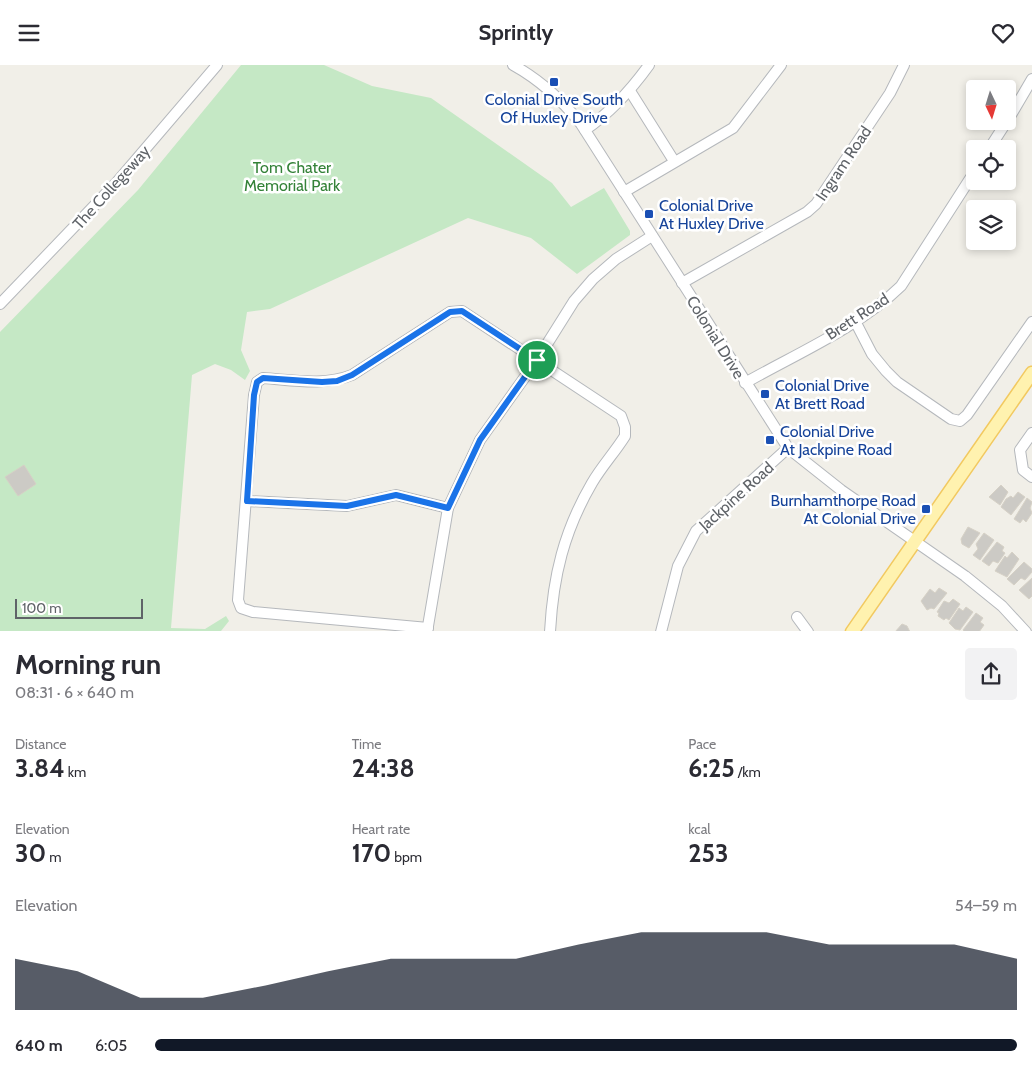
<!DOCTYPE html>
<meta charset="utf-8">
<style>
:root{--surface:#fff;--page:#f2f2f3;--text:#2b2b33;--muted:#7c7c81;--accent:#111827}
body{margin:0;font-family:Cabin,sans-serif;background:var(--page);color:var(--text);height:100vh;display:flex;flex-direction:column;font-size:19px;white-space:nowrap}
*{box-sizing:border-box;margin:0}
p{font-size:16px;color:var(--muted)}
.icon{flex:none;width:28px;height:28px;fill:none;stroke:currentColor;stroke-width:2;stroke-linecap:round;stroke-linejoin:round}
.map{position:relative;height:566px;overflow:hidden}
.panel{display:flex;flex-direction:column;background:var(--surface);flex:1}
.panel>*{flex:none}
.needle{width:32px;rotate:176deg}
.fabs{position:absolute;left:966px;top:15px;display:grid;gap:10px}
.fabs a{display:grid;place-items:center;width:50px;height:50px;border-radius:5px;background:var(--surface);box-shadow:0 2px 8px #0003;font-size:25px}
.scale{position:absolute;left:15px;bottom:12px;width:128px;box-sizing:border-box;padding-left:5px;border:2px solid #5f6368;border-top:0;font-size:14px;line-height:18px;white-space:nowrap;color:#5f6368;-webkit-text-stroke:4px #fff;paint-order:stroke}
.pin{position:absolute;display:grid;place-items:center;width:42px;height:42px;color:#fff;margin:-21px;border:2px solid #fff;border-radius:50%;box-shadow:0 1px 5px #0007}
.round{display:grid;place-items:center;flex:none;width:52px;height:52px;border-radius:5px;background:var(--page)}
.overview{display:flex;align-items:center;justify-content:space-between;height:85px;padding:0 15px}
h1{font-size:28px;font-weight:800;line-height:38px}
.stats{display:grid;grid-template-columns:repeat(3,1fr);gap:8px;height:85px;padding:5px 15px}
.stats div{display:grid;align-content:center}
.stats b{font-size:25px;font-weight:800}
.stats small{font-size:14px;font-weight:400}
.stats p{font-size:14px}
.chart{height:140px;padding:10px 15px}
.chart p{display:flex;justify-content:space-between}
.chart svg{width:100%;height:90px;margin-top:5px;fill:var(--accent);opacity:.7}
ul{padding:0 15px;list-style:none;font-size:16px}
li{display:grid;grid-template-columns:80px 60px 1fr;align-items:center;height:38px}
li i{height:12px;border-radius:6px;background:var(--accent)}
header{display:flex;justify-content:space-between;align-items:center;height:65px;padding:0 15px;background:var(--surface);font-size:22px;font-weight:800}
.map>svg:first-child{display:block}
.green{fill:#c5e8c5}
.building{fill:#cccac5;stroke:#d6d1c6}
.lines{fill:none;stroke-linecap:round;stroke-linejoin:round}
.minor-casing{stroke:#b5b8bc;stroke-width:12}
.major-casing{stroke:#f2c960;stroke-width:15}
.minor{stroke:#fff;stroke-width:10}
.major{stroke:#fff2af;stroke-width:12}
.route-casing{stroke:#fff;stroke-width:10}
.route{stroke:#1a73e8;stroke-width:6}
.transit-dot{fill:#1a4fb4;stroke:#fff;stroke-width:2}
.labels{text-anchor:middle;stroke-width:5;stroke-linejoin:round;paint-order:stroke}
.transit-label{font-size:16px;fill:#164399;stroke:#fff;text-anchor:start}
.street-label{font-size:16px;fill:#5f6368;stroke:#fff}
.park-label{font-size:16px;fill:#348238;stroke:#fff}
</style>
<header><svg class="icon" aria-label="menu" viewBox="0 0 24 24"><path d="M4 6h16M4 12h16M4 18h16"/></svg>Sprintly<svg class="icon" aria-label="heart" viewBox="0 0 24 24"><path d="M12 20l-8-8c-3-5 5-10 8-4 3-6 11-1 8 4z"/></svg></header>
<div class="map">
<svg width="1032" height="567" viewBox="0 0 1032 567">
<rect width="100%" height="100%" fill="#f1efe8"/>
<!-- green -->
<polygon class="green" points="241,0 324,0 372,21 431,33 552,118 571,142 604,123 630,166 630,170 577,209 531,173 468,153 270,244 247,247 241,285 250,306 245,315 231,305 215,299 192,310 171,563 205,564 226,551 229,556 221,566 0,566 0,267 138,125"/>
<!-- building -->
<g class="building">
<polygon points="24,400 36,419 18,431 5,412"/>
<polygon points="1001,420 1008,427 1000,440 989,432"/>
<polygon points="1018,427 1025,432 1011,450 1001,442 1006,434 1011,431 1013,433"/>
<polygon points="1027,433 1032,437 1030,443 1032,448 1026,457 1023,454 1020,458 1014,454"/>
<polygon points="968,462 980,468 969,483 962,479 961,474"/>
<polygon points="984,468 994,475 980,495 973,490 978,484 976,479"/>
<polygon points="997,477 1004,482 1002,486 1005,488 998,498 993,496 989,501 982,496"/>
<polygon points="1012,487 1019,494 1007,512 995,506 1005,491 1007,493"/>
<polygon points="1024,497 1032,504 1032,507 1025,515 1021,513 1014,520 1007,514"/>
<polygon points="1032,513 1032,531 1029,534 1019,525"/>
<polygon points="939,523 947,528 934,544 931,543 927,545 921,536 930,524 935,528"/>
<polygon points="953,534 960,539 949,555 946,553 944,555 938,551 939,548 937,547 944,536 949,538"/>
<polygon points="966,542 973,547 960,565 955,564 949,558 959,543 963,546"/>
<polygon points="976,548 983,553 980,557 984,560 979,567 965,567 963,565"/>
<polygon points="902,559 907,561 910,567 895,567"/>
</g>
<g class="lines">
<defs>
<g id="minor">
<path d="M513 0C540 15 562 35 581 59L788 383 841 425 965 511 1002 541 1026 567"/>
<polyline points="630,26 674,96"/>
<polyline points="1008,55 1032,14"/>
<path d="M585 65C611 47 631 25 649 0"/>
<polyline points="989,84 1007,56"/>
<polyline points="624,127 733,63 781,0"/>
<polyline points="682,218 807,147 816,139 890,28 904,0"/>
<polyline points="0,239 117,117 217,0"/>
<polyline points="855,256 872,289 886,306 897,317 951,354 960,356 967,350 1032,257"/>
<path d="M745 318C796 289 859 262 901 221L975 106"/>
<polyline points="1032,368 1020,385 1023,405 1032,412"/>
<polyline points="247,436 347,441 396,430 448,443"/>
<polyline points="797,552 808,567"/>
<path d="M428 563 253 547 241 543 238 535 254 330 257 317 263 313C293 315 324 321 352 310L450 247 462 246 621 351 625 362V371C615 387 602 401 592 418 564 466 553 511 550 567"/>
<polyline points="427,567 448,443 480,375 537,295 574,236 593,214 616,194 652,171"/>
<polyline points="661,567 678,501 696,466 788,383"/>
</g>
<polyline id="major" points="852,567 1032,308"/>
</defs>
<!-- minor casing -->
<use href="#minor" class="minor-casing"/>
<!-- major casing -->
<use href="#major" class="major-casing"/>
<!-- minor -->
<use href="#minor" class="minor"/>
<!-- major -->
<use href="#major" class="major"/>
</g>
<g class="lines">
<defs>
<polygon id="route" points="462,246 537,295 480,375 448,443 396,430 347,441 247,436 254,330 257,317 263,313 322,317 337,316 352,310 450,247"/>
</defs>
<!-- route casing -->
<use href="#route" class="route-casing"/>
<!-- route -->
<use href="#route" class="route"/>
</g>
<!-- markers -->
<g class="transit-dot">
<rect x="549" y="12" width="10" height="10" rx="2.5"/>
<rect x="644" y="144" width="10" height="10" rx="2.5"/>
<rect x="760" y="324" width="10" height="10" rx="2.5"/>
<rect x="765" y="370" width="10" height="10" rx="2.5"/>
<rect x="921" y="439" width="10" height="10" rx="2.5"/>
</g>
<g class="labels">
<!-- transit labels -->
<g class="transit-label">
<text x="554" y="40" text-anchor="middle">Colonial Drive South<tspan x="554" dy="18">Of Huxley Drive</tspan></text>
<text x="659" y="146">Colonial Drive<tspan x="659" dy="18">At Huxley Drive</tspan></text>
<text x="775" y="326">Colonial Drive<tspan x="775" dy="18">At Brett Road</tspan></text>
<text x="780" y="372">Colonial Drive<tspan x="780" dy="18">At Jackpine Road</tspan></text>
<text x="916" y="441" text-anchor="end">Burnhamthorpe Road<tspan x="916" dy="18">At Colonial Drive</tspan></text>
</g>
<!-- street labels -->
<g class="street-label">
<text transform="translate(843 98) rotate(-56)" y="6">Ingram Road</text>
<text transform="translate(111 122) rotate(-48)" y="6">The Collegeway</text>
<text transform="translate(857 251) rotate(-33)" y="6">Brett Road</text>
<text transform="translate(716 272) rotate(58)" y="6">Colonial Drive</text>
<text transform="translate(736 431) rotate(-42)" y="6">Jackpine Road</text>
</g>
<!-- park labels -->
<g class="park-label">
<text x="292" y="108">Tom Chater<tspan x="292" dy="18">Memorial Park</tspan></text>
</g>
</g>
</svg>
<div class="fabs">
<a><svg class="needle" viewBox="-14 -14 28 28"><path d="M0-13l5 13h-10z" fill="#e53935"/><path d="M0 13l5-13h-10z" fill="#7c7c81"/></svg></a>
<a><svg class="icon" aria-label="locate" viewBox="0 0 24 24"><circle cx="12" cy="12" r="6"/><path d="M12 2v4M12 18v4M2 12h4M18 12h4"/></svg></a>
<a><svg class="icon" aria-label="layers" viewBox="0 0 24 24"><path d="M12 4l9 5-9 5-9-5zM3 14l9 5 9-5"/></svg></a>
</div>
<div class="scale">100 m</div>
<div class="pin" style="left:537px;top:295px;background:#1e9e55"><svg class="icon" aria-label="arrive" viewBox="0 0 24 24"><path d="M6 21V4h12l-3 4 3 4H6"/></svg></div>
</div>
<section class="panel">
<div class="overview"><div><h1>Morning run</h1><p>08:31 · 6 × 640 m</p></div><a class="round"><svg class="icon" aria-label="share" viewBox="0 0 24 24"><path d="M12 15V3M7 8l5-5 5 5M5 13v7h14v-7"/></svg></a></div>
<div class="stats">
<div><p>Distance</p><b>3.84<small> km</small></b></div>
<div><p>Time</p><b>24:38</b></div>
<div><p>Pace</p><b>6:25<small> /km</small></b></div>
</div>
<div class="stats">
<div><p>Elevation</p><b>30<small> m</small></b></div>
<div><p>Heart rate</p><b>170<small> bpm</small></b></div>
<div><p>kcal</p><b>253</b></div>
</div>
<div class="chart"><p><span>Elevation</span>54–59 m</p>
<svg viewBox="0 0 160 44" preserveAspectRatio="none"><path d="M0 44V19L10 25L20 38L30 38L40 32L50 25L60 19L70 19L80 19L90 12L100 6L110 6L120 6L130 12L140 12L150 12L160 19V44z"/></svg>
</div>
<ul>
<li><b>640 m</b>6:05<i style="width:100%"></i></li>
</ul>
</section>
